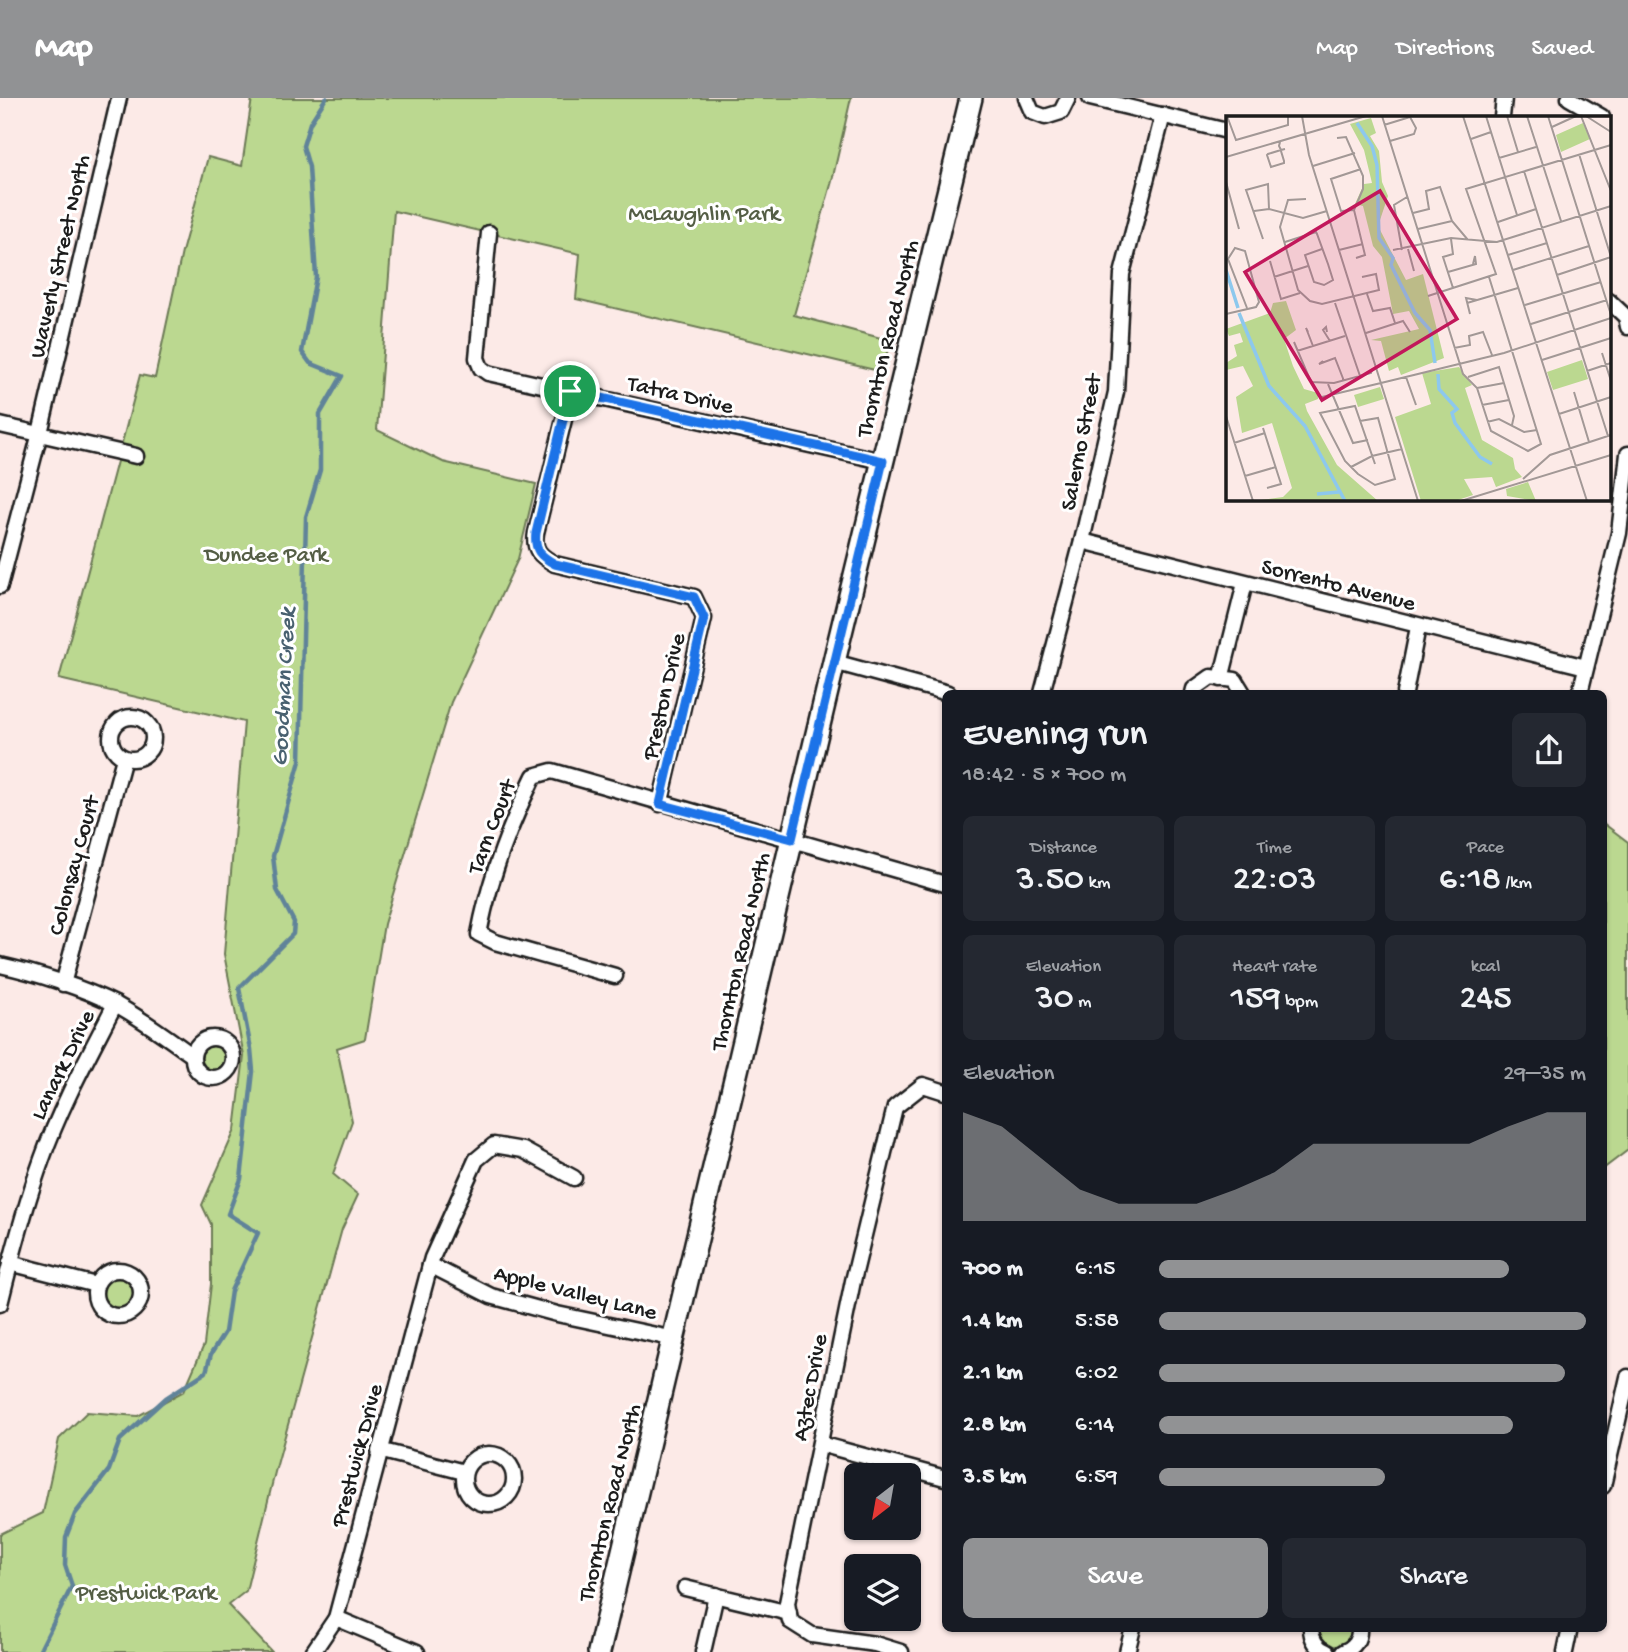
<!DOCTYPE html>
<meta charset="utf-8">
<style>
:root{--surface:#171b24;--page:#242831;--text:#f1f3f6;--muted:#9ea1a6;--accent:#919294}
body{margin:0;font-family:"Gochi Hand",sans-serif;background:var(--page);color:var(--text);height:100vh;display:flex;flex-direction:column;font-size:26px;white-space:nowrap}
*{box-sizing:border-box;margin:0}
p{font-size:23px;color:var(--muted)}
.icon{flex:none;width:38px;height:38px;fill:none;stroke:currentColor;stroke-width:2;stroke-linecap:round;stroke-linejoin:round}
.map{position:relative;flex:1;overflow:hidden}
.details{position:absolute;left:942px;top:592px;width:665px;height:942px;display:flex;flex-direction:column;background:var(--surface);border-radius:10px;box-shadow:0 2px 5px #0004}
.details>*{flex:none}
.needle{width:46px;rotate:211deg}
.fabs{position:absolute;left:844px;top:1365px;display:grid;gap:14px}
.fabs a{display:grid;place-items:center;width:77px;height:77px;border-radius:10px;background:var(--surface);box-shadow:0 2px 5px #0004;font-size:35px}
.pin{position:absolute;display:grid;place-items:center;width:60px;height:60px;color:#fff;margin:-30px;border:4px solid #fff;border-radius:50%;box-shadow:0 2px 7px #0007}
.round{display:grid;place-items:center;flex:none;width:74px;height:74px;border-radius:10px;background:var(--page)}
.overview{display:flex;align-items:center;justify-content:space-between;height:119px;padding:0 21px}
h1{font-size:38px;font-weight:600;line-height:52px}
.figures{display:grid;grid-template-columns:repeat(3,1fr);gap:10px;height:119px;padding:7px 21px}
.figures div{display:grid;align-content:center;border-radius:10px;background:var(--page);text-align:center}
.figures b{font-size:35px;font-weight:600}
.figures small{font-size:19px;font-weight:400}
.figures p{font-size:19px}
.chart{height:196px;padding:14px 21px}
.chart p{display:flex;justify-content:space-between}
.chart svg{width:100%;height:126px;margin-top:7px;fill:var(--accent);opacity:.7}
.action{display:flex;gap:14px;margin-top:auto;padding:14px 21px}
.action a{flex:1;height:80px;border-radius:10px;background:var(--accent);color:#fff;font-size:28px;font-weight:600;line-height:80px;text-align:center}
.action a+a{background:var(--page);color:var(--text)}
ul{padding:0 21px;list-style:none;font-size:23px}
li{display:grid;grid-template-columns:112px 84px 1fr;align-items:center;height:52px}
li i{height:18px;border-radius:9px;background:var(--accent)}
header{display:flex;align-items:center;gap:42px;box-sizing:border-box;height:98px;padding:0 35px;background:var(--accent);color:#fff}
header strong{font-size:33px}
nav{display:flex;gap:38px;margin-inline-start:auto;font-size:24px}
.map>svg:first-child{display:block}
.green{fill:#bbd890;stroke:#6c7a56;stroke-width:2}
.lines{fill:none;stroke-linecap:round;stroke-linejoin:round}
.stream{stroke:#608399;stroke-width:4.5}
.minor-casing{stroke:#1c1c1c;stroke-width:19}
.secondary-casing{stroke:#1c1c1c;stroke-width:26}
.minor{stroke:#fff;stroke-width:14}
.secondary{stroke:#fff;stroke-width:21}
.route-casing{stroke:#fff;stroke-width:14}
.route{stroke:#1a73e8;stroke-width:9}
.labels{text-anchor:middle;stroke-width:6;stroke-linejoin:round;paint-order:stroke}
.park-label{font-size:23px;fill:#545e45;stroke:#fff}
.street-label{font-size:23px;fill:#1c1c1c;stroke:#fff}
.water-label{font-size:24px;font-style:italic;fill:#496170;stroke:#fff}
.inset-river{fill:none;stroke:#8dc8ed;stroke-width:3.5}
.inset-road{fill:none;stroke:#a29896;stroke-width:2}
.view{fill:#c2185b;fill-opacity:0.15;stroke:#c2185b;stroke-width:3.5}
.inset-edge{fill:none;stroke:#1c1c1c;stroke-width:3.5}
</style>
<header>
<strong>Map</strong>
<nav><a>Map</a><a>Directions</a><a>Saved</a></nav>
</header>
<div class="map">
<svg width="1628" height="1554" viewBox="0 0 1628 1554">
<rect width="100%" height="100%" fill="#fceae7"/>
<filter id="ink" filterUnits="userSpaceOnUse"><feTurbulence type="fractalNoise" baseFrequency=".0143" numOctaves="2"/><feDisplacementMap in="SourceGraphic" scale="14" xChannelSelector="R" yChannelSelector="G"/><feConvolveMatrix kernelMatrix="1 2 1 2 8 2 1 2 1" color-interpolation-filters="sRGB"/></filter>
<g filter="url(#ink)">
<!-- green -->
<g class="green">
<polygon points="252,0 851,0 832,83 794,217 892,243 879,273 576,201 580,156 394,113 377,332 443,364 536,386 518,461 451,604 384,826 365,941 337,950 352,1023 333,1076 358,1097 342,1131 275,1374 246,1493 228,1507 272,1554 0,1554 0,1436 43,1415 59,1341 87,1314 138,1318 184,1293 204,1247 211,1186 211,1126 202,1107 235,1032 244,958 224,856 244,624 59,581 140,277 155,280 182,154 208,59 242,68"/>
<polygon points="1603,725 1628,744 1628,1052 1603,1071"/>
<circle cx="213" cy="960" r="13"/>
<circle cx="118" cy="1195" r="18"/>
<path d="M1318 1530H1352C1351 1554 1319 1554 1318 1530Z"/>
</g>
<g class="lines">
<!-- stream -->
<polyline class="stream" points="39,1554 72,1488 65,1467 66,1439 75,1416 109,1372 120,1342 166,1300 206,1274 211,1256 225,1234 231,1193 258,1135 228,1116 241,1081 253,973 251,951 239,890 293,836 294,824 277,792 273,758 300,663 306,419 320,372 320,316 342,278 310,265 302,254 316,179 309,69 303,48 310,25 326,0"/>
<defs>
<g id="minor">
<polyline points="1026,0 1032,14 1045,19 1061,14 1068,0"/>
<polyline points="1090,0 1227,33"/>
<polyline points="1569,0 1602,19"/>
<polyline points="1502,19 1504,0"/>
<polyline points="489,135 477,260 481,270 488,275 882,363"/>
<polyline points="1609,203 1626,219 1628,229"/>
<path d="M571 293 536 435C533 452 540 458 555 466L694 499 704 520 660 706"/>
<polyline points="0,327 136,358"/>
<polyline points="1082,443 1586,569"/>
<polyline points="0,488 40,335 119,0"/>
<polyline points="834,564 948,595"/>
<polyline points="1221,581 1245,485"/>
<polyline points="1042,595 1082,443 1116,294 1122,176 1163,17"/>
<polyline points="1193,595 1194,591 1211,579 1235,582 1243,595"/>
<polyline points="1405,595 1418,529"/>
<polyline points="1580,595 1619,435 1628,356"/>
<circle cx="132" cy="640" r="21"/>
<path d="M0 867C36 875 84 890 117 907 144 922 168 940 193 958"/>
<path d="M615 878 495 844 479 836C489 782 510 727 534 678L552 673 945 786"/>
<polyline points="63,886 124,660"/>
<circle cx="213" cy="960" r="20"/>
<polyline points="10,1165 96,1187"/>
<polyline points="430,1167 491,1198 557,1216 675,1241"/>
<circle cx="118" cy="1195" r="23"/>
<path d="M0 1206C12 1157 25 1108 42 1061 61 1007 89 957 115 906"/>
<polyline points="820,1346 945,1380"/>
<polyline points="379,1352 464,1374"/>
<circle cx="489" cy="1381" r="25"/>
<polyline points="1603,1388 1628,1279"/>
<polyline points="685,1490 789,1515"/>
<polyline points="336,1520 417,1554"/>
<path d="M1311 1530C1311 1541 1317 1550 1327 1554"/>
<polyline points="313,1554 336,1520 432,1160 476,1062 494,1047 523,1052 574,1080"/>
<polyline points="703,1554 716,1497"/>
<polyline points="901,1554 875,1546 812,1537 790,1523 787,1505 853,1183 895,1009 923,987 945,994"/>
<polyline points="1127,1554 1133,1530"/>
<path d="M1343 1554C1354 1550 1360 1541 1359 1530"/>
<polyline points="1565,1554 1570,1530"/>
</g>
<polyline id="secondary" points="599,1554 838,547 971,0"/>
</defs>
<!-- minor casing -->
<use href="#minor" class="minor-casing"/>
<!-- secondary casing -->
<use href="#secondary" class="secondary-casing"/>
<!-- minor -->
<use href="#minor" class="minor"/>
<!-- secondary -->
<use href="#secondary" class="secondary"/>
</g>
</g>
<g class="lines" filter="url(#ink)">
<defs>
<path id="route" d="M570 293 883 363 792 741 660 706 704 520 694 499 555 466C540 458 534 452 536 435Z"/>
</defs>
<!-- route casing -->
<use href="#route" class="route-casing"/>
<!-- route -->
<use href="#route" class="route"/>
</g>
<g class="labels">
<!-- park labels -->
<g class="park-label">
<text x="704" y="122">McLaughlin Park</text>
<text x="266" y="463">Dundee Park</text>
<text x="146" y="1501">Prestwick Park</text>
</g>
<!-- street labels -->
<g class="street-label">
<text transform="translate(58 158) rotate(-77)" y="8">Waverly Street North</text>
<text transform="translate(886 240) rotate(-76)" y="8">Thornton Road North</text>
<text transform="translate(681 295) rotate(13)" y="8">Tatra Drive</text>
<text transform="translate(1079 344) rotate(-79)" y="8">Salerno Street</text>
<text transform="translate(1339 485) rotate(14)" y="8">Sorrento Avenue</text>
<text transform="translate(662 598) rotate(-77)" y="8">Preston Drive</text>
<text transform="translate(490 728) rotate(-69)" y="8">Tarn Court</text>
<text transform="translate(72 767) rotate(-75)" y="8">Colonsay Court</text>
<text transform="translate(739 853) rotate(-77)" y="8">Thornton Road North</text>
<text transform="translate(61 966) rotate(-64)" y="8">Lanark Drive</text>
<text transform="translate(576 1193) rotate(14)" y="8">Apple Valley Lane</text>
<text transform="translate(808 1289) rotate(-79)" y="8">Aztec Drive</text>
<text transform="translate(355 1357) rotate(-75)" y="8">Prestwick Drive</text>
<text transform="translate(608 1404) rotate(-76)" y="8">Thornton Road North</text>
</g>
<!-- water labels -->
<g class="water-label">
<text transform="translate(282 589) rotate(-87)" y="8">Goodman Creek</text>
</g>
</g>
<!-- overview -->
<g transform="translate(1226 18)">
<rect width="385" height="385" fill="#fceae7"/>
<path d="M145 2 150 17 144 20 153 35 156 66 162 80 152 110 180 164 197 158 218 242 175 259 172 251 163 255 155 225 145 224 193 213 183 195 167 198 156 141 147 130 137 90 129 88 138 68 146 67 138 34 124 8ZM357 7 364 23 335 36 330 19ZM60 185 70 214 58 223 67 250 78 273 92 277V283L79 288 81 295 111 349 152 385H28L57 381 66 372 46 307 16 317 10 281 27 270 17 250 0 254V247L11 240 8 229 17 226 14 217 3 220 0 213 44 197 47 187ZM356 244 362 263 327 274 321 256ZM233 251 246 269 239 272 256 324 287 342 289 353 296 361 270 371 266 361 238 363 247 379 229 385H195L169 301 205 288 196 257ZM154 271 158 283 132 291 128 279ZM302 366 310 385 281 380 280 373Z" fill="#bbd890"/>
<path class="inset-river" d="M131 7 146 30 151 49 153 122 167 142 165 149 189 197 204 214 209 247M0 154 12 192M13 197 43 270 79 310 119 385M212 258 213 273 231 293 226 297 229 307 254 341 266 348M91 378 113 376"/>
<path class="inset-road" d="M1 0 10 24 62 9V0M76 0 83 39 192 385M156 0 237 258 251 272 265 315 302 335 315 328 263 161M237 0 361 385M260 0 291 99M281 0 292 36M301 0 335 105M322 0 385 199M355 0 385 75M360 0 385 16M158 9 184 1 190 12 188 18 164 25M326 11 350 0M111 22 120 21 137 60V73L128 94 139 139 130 142M245 23 265 16M54 26 53 30 55 34V35L58 45V47L45 51 41 39 42 38 55 34 59 33M353 38 385 141M0 41 140 0M273 42 310 31M87 50 129 37M298 55 382 320M0 66 13 113M80 83 62 84 54 111 72 174 84 185 96 188 153 174 150 158 136 161M128 94 115 95 105 63 135 53M28 95 43 93 77 102 101 95M187 97 203 93 200 75 214 71 226 105 242 124M272 106 310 93M192 113 226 105M37 123 20 74 42 68 43 93M225 123 227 138 217 141 227 172M59 126 90 116 91 118 102 148 107 164 98 169 88 166 79 139 96 133M182 133 188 155M113 134 137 128M167 134 225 122 271 126 385 90M176 134 168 89 181 81M282 139 321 127M44 145 55 183 74 177M287 154 363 130M222 156 250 148 249 140 247 148M331 159 385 141M48 161 82 150M141 178 147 195 164 192 169 207M202 180 270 158 240 73 385 29M109 187 134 260M241 187 292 172M299 189 375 166M0 198 30 191 33 186 19 135 9 132 2 143 21 192M244 198 240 182 251 184M305 208 381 184M82 216 80 212 87 230M101 216 100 211 97 214 104 225M140 217 177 205 184 216M68 226 85 266 108 267 145 257 146 254 143 257M228 232 244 229 243 220 257 216 266 239M71 235 119 220M376 237 385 265M316 244 385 222M97 245 93 248 109 242 118 265M361 255 385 247M180 261 190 289M242 261 273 251 288 300 286 309M155 267 278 237 385 202M102 268 127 327 142 324M251 272 278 267M348 276 363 326M96 281 155 267M256 289 283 284M333 298 385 281M0 300 27 385M134 305 152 302 169 363 149 369 132 358 119 345 94 297 129 290 149 348M261 306 273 303 298 316 311 314M37 312 55 368 41 372M8 327 39 317M125 351 146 340 176 333M19 360 50 351M297 363 324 339 385 319M235 385 385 339"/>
<path class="view" d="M154 75 231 203 96 284 19 156Z"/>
<rect width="385" height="385" class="inset-edge"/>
</g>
</svg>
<div class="fabs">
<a><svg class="needle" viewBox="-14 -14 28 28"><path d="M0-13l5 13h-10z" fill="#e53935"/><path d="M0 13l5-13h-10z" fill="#9ea1a6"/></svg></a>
<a><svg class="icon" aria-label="layers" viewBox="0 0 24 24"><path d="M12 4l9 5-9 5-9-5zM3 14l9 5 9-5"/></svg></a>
</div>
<div class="pin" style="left:570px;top:293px;background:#1e9e55"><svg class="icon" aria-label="arrive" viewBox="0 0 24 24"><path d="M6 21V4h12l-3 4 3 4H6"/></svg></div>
<section class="details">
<div class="overview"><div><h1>Evening run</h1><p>18:42 · 5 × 700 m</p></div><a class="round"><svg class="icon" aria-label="share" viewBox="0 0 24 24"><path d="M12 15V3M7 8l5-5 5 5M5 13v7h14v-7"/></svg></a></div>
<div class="figures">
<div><p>Distance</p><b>3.50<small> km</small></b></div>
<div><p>Time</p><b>22:03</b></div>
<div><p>Pace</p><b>6:18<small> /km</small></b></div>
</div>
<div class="figures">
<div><p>Elevation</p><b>30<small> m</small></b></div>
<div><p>Heart rate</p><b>159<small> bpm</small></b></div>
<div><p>kcal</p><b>245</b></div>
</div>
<div class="chart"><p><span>Elevation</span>29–35 m</p>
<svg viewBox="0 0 160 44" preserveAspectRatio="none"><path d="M0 44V6L10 11L20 22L30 33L40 38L50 38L60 38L70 33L80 27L90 17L100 17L110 17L120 17L130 17L140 11L150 6L160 6V44z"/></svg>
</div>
<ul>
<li><b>700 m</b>6:15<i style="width:82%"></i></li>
<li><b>1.4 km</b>5:58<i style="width:100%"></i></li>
<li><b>2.1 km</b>6:02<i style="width:95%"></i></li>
<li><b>2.8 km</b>6:14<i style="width:83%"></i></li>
<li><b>3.5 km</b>6:59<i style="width:53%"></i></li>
</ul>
<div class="action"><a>Save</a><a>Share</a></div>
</section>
</div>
